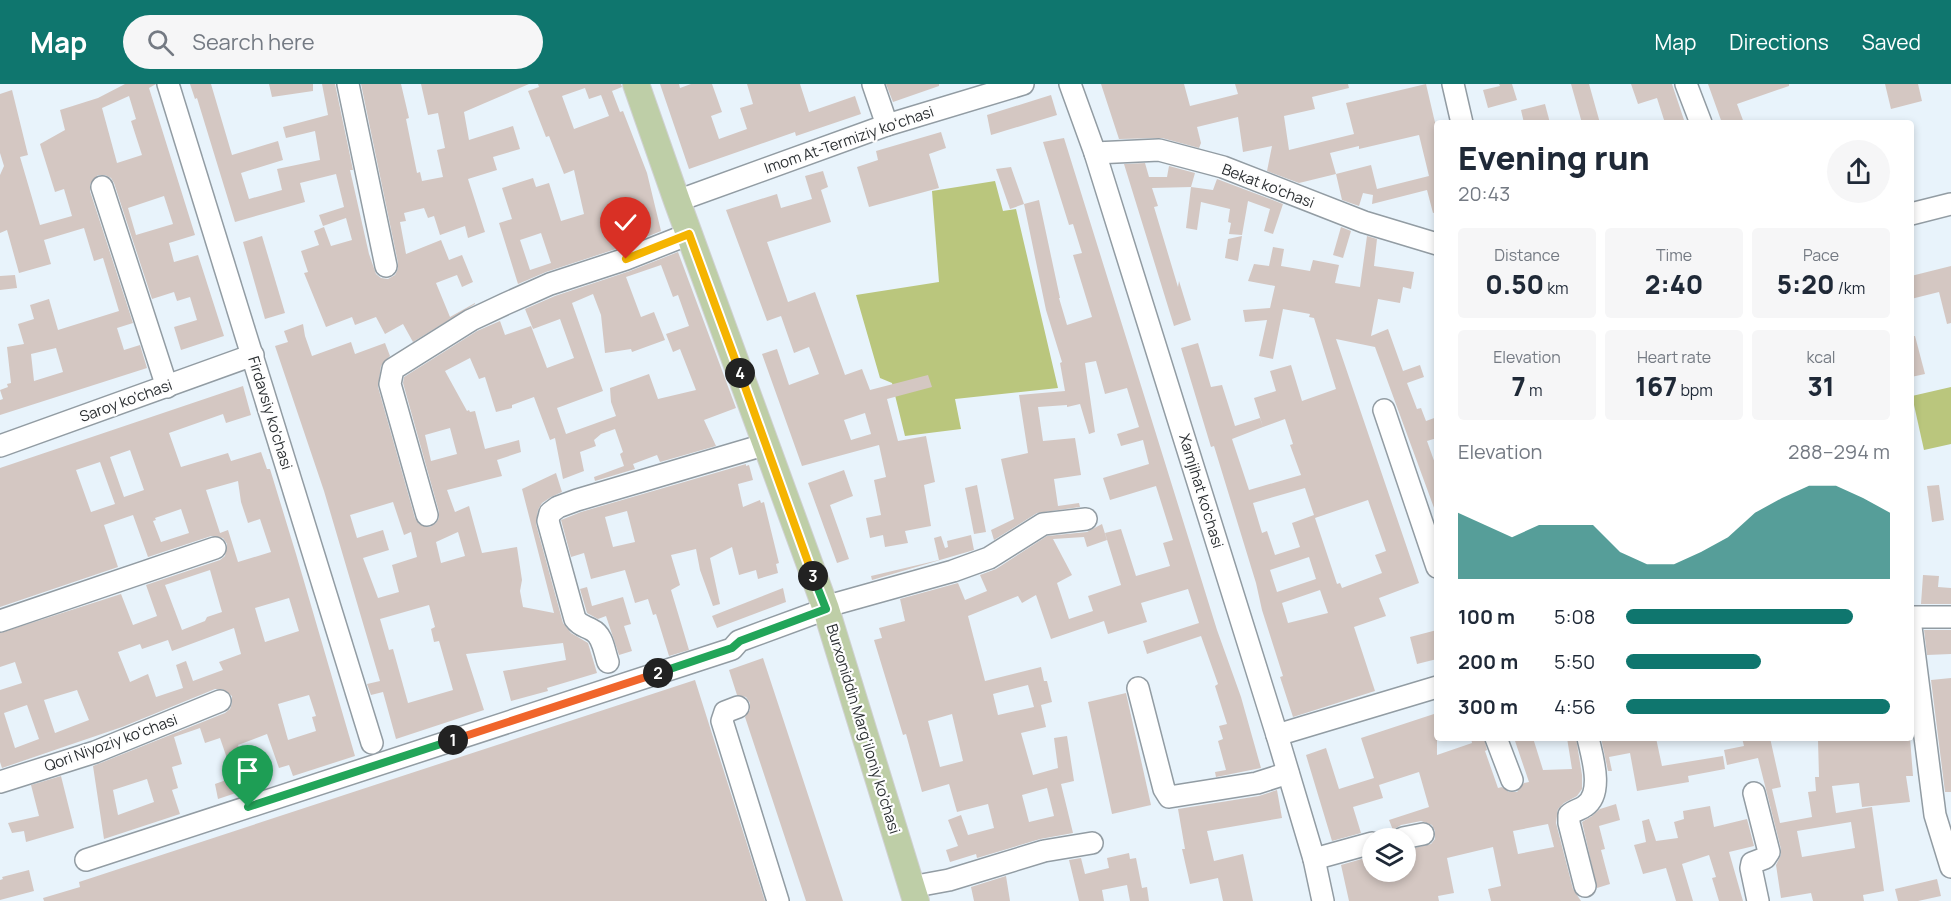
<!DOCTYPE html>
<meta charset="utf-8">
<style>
:root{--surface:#fff;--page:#f6f6f7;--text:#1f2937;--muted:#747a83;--accent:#0f766e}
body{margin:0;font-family:Manrope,sans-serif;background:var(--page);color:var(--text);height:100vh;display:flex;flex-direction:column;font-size:22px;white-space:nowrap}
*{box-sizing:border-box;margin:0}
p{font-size:20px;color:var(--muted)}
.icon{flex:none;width:33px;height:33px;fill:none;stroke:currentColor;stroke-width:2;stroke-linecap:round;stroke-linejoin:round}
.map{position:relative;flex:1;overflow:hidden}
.details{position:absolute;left:1434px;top:36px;width:480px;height:621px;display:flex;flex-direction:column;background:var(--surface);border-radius:6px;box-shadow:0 3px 9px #0003}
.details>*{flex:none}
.buttons{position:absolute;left:1362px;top:744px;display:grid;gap:12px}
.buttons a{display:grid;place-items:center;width:54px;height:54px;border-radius:50%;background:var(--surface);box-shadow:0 3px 9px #0003;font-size:30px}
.pin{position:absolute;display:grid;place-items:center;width:51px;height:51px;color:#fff;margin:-62px -26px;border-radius:50% 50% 50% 0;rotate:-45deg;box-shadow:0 0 6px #0007}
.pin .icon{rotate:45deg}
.km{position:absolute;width:30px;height:30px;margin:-15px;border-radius:50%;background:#222;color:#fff;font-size:16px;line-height:30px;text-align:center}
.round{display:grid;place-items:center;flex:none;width:63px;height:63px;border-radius:32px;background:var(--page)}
.headline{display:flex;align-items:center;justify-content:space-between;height:102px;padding:0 24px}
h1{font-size:33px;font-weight:800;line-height:45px}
.figures{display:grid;grid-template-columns:repeat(3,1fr);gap:9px;height:102px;padding:6px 24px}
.figures div{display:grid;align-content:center;border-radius:6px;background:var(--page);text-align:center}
.figures b{font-size:26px;font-weight:800}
.figures small{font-size:16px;font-weight:400}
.figures p{font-size:16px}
.chart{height:168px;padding:12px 24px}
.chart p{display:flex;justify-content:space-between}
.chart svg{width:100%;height:108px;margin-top:6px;fill:var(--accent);opacity:.7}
ul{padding:0 24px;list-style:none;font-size:20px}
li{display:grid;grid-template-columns:96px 72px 1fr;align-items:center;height:45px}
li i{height:15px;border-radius:8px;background:var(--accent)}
header{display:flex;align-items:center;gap:36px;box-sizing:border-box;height:84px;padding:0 30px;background:var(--accent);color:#fff}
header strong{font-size:28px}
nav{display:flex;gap:33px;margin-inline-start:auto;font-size:21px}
.search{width:420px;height:54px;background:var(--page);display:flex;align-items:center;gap:15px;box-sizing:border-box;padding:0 21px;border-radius:33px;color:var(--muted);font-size:22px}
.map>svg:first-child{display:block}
.green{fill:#bac67d}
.building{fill:#d4c7c2;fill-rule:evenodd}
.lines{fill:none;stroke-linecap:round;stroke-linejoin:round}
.minor-casing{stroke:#929ca3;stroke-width:24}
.major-casing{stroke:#d0d1d2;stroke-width:28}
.minor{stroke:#fff;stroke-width:21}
.major{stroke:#becea7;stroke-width:26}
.split-1-casing{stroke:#fff;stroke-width:12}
.split-2-casing{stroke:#fff;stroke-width:12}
.split-3-casing{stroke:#fff;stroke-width:12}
.split-4-casing{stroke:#fff;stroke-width:12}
.split-5-casing{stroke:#fff;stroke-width:12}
.split-1{stroke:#22a559;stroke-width:8}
.split-2{stroke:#f0652b;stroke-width:8}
.split-3{stroke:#22a559;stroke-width:8}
.split-4{stroke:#f5b400;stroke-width:8}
.split-5{stroke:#f5b400;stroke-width:8}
.labels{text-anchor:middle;stroke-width:4.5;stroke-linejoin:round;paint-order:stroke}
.street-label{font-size:15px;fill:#2b2f32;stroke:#fefefe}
</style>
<header>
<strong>Map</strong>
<div class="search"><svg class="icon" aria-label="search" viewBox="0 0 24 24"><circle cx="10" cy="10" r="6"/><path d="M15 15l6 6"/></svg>Search here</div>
<nav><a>Map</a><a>Directions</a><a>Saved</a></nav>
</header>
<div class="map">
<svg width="1951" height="817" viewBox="0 0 1951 817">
<rect width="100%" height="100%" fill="#e8f3fb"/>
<!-- green -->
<g class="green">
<polygon points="995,97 1003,127 1016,125 1058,304 955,315 961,345 905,352 892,299 880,294 856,211 939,198 932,107"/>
<polygon points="1951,303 1951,360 1924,366 1912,312"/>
</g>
<!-- building -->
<g class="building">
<path d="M125 0H156L149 4 195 151 169 159 174 178 198 171 224 252 181 266 174 243 197 236 190 213 177 217 174 208 152 215 114 99 111 94 105 91H98L90 100V107L133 239 117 244 124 266 140 261 147 284 0 331V316L3 315 0 306 8 303 7 300 11 299 7 263 24 260 18 240 34 235 30 221 49 215 58 246 119 227 103 174 94 177 84 144 44 156 51 180 19 189 7 146 0 149V91L4 82 0 69V10L12 6 28 71 20 73 40 141 72 132 64 105 55 108 40 60 65 46 60 26 98 14ZM129 12 136 35 131 37 142 71 117 79 102 24ZM164 112 173 140 136 151 128 124ZM56 264 63 288 34 297 31 270Z"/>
<polygon points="190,0 211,0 232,71 278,57 283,76 241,89 249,115 282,106 277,85 320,76 315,47 286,54 283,43 328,31 322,0 335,0 353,86 350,86 369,170 376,190 381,194 388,195 395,191 398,185 398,179 361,0 401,0 409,34 406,35 417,89 420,88 422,97 443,93 437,66 445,64 438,29 428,31 421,0 529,0 464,28 469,56 513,42 520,65 493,73 497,86 468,95 485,148 468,154 465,142 440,151 434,132 428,134 424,124 404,129 406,137 400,138 406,170 441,156 449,176 462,171 473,198 462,203 457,191 436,199 450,233 475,219 475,220 413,258 403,240 385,250 376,233 355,241 352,233 326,243 304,189 308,188 301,167 319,161 314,147 324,143 331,162 352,156 346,134 323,142 319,131 344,123 336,90 300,99 305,118 235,138 197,14 195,15"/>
<polygon points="269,0 313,0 313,7 272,13"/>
<path d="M538 0H621L622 3 612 7 620 28 623 27 647 89 661 147 622 163 546 188 518 200 499 139 512 135 502 104 533 94 536 103 549 99 561 137 584 130 574 86 564 90 549 52 546 53 528 7 539 3ZM585 4 589 15 601 11 609 32 574 45 562 12ZM541 149 551 179 530 186 520 156Z"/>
<polygon points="660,0 679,0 680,4 691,0 712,0 722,28 711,32 719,55 747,45 740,24 753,20 747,0 800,0 809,28 855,12 861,30 796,52 795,48 689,85"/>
<polygon points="886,0 939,0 939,2 893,18"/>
<path d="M1101 0H1184L1190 22 1238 10 1235 0H1348L1349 4 1312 13 1315 25 1284 32 1289 66 1354 50 1346 19 1426 0 1437 47V128L1433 129 1427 106 1372 120 1373 111 1363 109 1359 122 1342 116 1336 90 1299 99 1267 87 1272 62 1243 68 1238 33 1197 43 1201 59 1199 64 1162 54 1119 55ZM1419 51 1429 92 1377 105 1371 81 1336 90 1330 69 1359 62V65Z"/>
<polygon points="1499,0 1512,0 1517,16 1488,24 1483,6 1500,2"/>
<polygon points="1571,0 1589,0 1600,39 1582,39"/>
<polygon points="1631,0 1672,0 1685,39 1665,39 1657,14 1638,20"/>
<polygon points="1708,0 1789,0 1789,2 1737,20 1744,39 1722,39"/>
<polygon points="1885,0 1918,0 1922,17 1891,25"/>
<polygon points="1051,11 1057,31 991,51 987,31"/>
<polygon points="1545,20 1550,39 1524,39 1521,26"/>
<polygon points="941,48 946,64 929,70 939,104 869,123 857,83 878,76 876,67"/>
<path d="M1064 54 1217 546 1241 613 1261 684 1216 693 1215 688 1226 686 1218 657 1223 655 1219 642 1227 640 1215 602 1218 600 1201 552 1147 570 1143 557 1199 539 1188 505 1141 519 1147 538 1108 550 1104 537 1051 555 1036 511 1022 519 1018 512 968 532 985 597 1041 583 1044 597H1047L1052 618 1041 621 1046 643 1021 649 1033 691 1058 684 1054 654 1067 652 1074 697 1061 700 1073 749 1040 755 977 774 976 770 950 778 946 766 958 762 948 736 961 731 968 751 994 744 988 720 957 728 949 700 922 708 906 650 903 651 874 556 882 554 879 544 905 537 900 515 958 499 965 516 987 507 980 491 996 485 1047 452 1087 448 1102 440 1107 456 1087 463 1084 453 1053 455 1072 491 1057 499 1069 535 1093 527 1088 512 1121 501 1105 449 1121 445 1136 492 1170 482 1163 459 1173 456 1156 402 1110 416 1103 394 1149 380 1143 356 1121 362 1117 350 1139 343 1127 304 1105 310 1096 277 1085 279 1095 348 1089 350 1080 320 1067 323V321L1038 323 1043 357 1075 354 1081 391 1054 395 1058 422 1079 419 1080 423 1037 429 994 456 991 446 1014 435 1001 375 1028 369 1019 311 1065 307 1060 279 1062 278 1046 226 1024 120 1039 116 1060 214H1059L1067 241 1092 233 1073 171 1082 169 1073 140 1069 141 1043 58ZM1028 601 1034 623 998 631 993 610ZM952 630 963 677 940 683 928 637ZM1047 704 1054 732 1029 738 1022 711Z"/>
<polygon points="1145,79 1149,93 1167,93 1169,82 1195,89 1191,103 1213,106 1217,95 1283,120 1273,150 1264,147 1270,125 1248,117 1242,151 1229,150 1231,139 1228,138 1230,125 1201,118 1197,146 1186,144 1191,103 1152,104 1158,122 1154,123 1178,203 1179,197 1191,236 1174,242 1124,80"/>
<polygon points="1011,83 1024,120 1010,125 996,85"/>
<path d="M823 87 828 103 821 106 831 138 767 158 788 218 815 208 845 291 862 285 870 306 928 291 932 303 887 315 898 357 926 352 935 398 924 401 931 442 905 447 908 459 885 463 883 451 870 454 866 434 881 431 874 396 886 393 879 361 802 382 762 270 777 265 789 301 819 290 809 263 794 269 781 232 767 237 726 126 777 110 781 124 812 115 805 92ZM865 329 871 350 851 356 844 336Z"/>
<polygon points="1341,143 1351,147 1343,174 1333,171"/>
<polygon points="262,152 285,229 265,235 243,158"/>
<polygon points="1242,152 1238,177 1225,174 1228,155"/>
<path d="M1367 152 1377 155 1374 182 1414 188 1411 205 1403 203 1400 219 1378 215 1371 252 1388 245 1403 287 1420 281 1424 293 1407 299 1417 325 1421 324 1426 337 1437 333V354L1427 357 1437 385V432L1375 263 1336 255 1419 499 1379 514 1386 532 1354 543 1375 607 1293 633 1280 593 1283 592 1262 526 1256 499 1214 362 1211 363 1181 264 1198 259 1211 303 1222 301 1235 342 1260 334 1263 343 1232 355 1249 406 1301 391 1290 361 1293 360 1285 335 1263 343 1254 314 1276 307 1270 287 1291 281 1302 317 1336 305 1314 234 1309 233 1310 230 1283 225 1273 275 1259 272 1267 236 1245 238 1243 226 1270 224 1275 202 1248 197 1254 180 1269 182 1273 163 1284 165 1281 182 1310 187 1313 176 1339 181 1335 199 1360 203ZM1305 404 1314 431 1292 439 1300 463 1275 471 1267 447 1262 449 1253 419ZM1368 416 1386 467 1375 471 1382 489 1342 504 1340 499 1337 500 1315 434ZM1309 473 1316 495 1277 508 1270 486ZM1320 506 1328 529 1288 539 1282 519Z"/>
<path d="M678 168 736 324 704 336 716 362 660 378 657 371 633 380 635 385 595 397 594 393 624 382 620 370 623 368 615 345 601 350 594 356 596 362 580 368 584 387 563 395 555 354 550 356 534 313 512 321V324L496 328 485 293 479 295 470 274 445 287 467 327 469 326 470 328 475 327 485 365 519 356 521 368 497 376 502 392 447 406 455 428 469 422 482 469 517 463 522 496 520 507 523 523 554 529 522 405 556 389 562 408 551 413 542 419 538 426 536 440 563 539 571 549 588 559 597 589 547 604 548 607 511 617 503 587 566 576 563 559 466 570 484 626 396 655 383 608 371 611 367 600 380 597 324 407 275 262 288 258 284 247 303 240 305 252 312 272 351 258 355 270 385 259 390 272 381 282 378 303 415 434 419 440 430 443 436 439 439 434V428L403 299 404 293 477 247 500 237 505 251 531 242 547 284 574 274 560 235 533 245 525 225 555 212 630 187ZM661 181 673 213 678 211 689 242 666 250 673 268 680 265 696 306 658 315 649 290 610 304 611 318 616 332 566 350 557 324 603 307 572 219 593 210 601 231 605 269 631 265 632 268 665 256 654 228 641 233 626 193ZM450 344 457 370 431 377 425 351ZM393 418 404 451 411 448 417 473 392 481 399 508 378 514 363 474 389 466 383 446 357 454 350 431ZM458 448 465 472 441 479 436 458ZM429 521 435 543 431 545 434 558 439 557 453 606 408 619 393 565 389 566 380 535Z"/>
<polygon points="1951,182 1951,239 1947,240 1939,208 1911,215 1911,192"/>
<polygon points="15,191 17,204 0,206 0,192"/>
<polygon points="1911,252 1915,252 1925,290 1911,293"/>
<path d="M243 302 251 331 226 339 223 330 169 349 181 383 228 369 231 377 261 368 267 385H270L296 470 355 672 293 692 289 681 279 684 267 650 238 661 245 681 231 686 220 654 205 659 200 644 174 653 182 680 172 683 178 704 172 706 180 730 104 755 93 682 225 629 230 625 232 619V612L222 605H215L122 643 2 684 0 678V606L22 599 15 578 0 583V549L121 510 133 541 157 532 146 501 220 476 225 472 227 460 223 454 211 452 148 473 133 431 104 441 118 483 0 523V384ZM130 366 144 406 124 413 110 373ZM100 378 115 420 91 428 76 386ZM238 397 241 418 248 439 260 435 271 468 238 478 228 446 220 449 206 406ZM181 425 189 449 161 458 153 437 156 436 155 434ZM210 486 222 528 207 533 205 537 182 546 165 501ZM289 514 299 547 265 558 255 524ZM234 544 241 570 219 578 223 586 193 597 186 577 176 581 183 604 156 613 148 590 130 598 118 568 140 560 142 565 168 556 172 567ZM77 606 89 636 55 649 44 616ZM309 611 316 632 312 633 316 647 288 656 278 620ZM27 621 39 655 15 664 4 629ZM147 695 154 718 118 731 113 706Z"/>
<path d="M746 380V382L749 381 753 396 738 400 743 423 760 416 761 419 764 418 779 479 776 480 778 489 758 495 756 486 739 491 732 463 710 474 720 520 713 522 700 486 696 465 671 471 680 501 671 506 689 566 669 572 656 530 653 531 648 515 635 519 625 486 591 495 584 469 571 473 561 436 581 428ZM627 427 635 458 613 463 605 433Z"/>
<polygon points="844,386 853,412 830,421 849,475 837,479 808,399"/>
<polygon points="977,401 986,448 974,450 965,404"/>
<polygon points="1939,401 1944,436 1932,438 1927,402"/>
<polygon points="971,451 974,466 872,496 871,492 939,476 934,454 941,452 945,464 948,463 947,457"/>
<polygon points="1923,491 1939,492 1938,503 1951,504 1951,520 1921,520"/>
<polygon points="587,503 592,522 623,513 631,540 624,542 632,567 619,571 606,532 598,535 587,529 580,505"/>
<polygon points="783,504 786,518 717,544 712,532"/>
<polygon points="1437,546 1437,575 1417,580 1410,553"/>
<polygon points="1924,546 1951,546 1951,570 1927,571"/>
<polygon points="763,574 843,817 806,817 745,633 750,626 750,619 746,613 737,611 729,586"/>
<polygon points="1951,594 1951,708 1945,708 1931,596"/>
<polygon points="695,596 765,817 44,817 43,814 80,803 79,798"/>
<polygon points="1126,609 1151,721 1112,730 1088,618"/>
<path d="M1437 629V671L1472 659 1471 654H1484L1487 666 1485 667 1498 704 1502 703 1509 708H1517L1524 699 1529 698 1514 654H1533L1543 686 1572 685 1567 654H1576L1582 691V705L1577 712 1564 719 1558 725 1556 739 1573 805 1581 817H1491L1488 805 1501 802 1493 763 1447 774 1454 809 1438 812 1439 817H1349L1341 781 1372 772V788H1406V766L1431 760 1435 755V747L1432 741 1421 737 1401 741 1393 746 1389 736 1429 723 1419 688 1379 701 1383 714 1353 723 1361 749 1332 757 1306 671 1326 664 1339 705 1374 694 1361 654ZM1548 740 1554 763 1518 770 1513 747Z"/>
<polygon points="1601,654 1656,654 1662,682 1723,672 1725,685 1688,692 1689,698 1637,707 1630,669 1609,673 1612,687 1608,687"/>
<path d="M1742 654H1770L1781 703 1772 705 1780 739 1812 733 1808 708 1816 707 1815 693H1819L1818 656 1852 654V657L1895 656V654H1910L1913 692H1906L1910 718 1862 723 1859 699 1832 702 1836 729 1872 723 1884 807 1863 811 1864 817H1813L1811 809 1781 814 1776 781 1781 771V765L1758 674 1727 681 1724 666 1744 662ZM1851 738 1855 764 1802 773 1797 747Z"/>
<polygon points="240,691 245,706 218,715 215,700"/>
<polygon points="61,692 74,744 26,758 24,747 12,749 8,739 39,732 31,701"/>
<polygon points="1277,706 1282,734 1207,747 1214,777 1243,770 1253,817 1223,817 1218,794 1190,800 1182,765 1185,765 1178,725 1259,712"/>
<polygon points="1616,720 1620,736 1599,742 1605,765 1601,766 1610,800 1597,804 1582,738 1592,732 1600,725"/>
<polygon points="1710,722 1714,743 1747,735 1754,762 1729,768 1743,817 1719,817 1712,794 1716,793 1709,771 1682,780 1693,817 1676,817 1666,784 1643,790 1634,761 1646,758 1642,737 1649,735 1656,757 1678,754 1674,738 1684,735 1683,727"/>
<polygon points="1129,769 1130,775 1136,774 1142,804 1147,803 1149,817 1130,817 1127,801 1102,806 1104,817 1079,817 1069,776 1081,774 1085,790 1109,784 1107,774"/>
<polygon points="29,786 34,807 0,816 0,796 3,795 2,793"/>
<polygon points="1006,792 1010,817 974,817 971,803"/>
<polygon points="1937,795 1941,812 1918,817 1898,817 1895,805"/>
</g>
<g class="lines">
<defs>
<g id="minor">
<polyline points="168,0 372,659"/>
<polyline points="348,0 386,182"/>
<polyline points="873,0 887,41"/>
<polyline points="1070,0 1095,69 1277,651 1314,775 1323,817"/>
<polyline points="1453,0 1462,39"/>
<polyline points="1686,0 1701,39"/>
<polyline points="1095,69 1159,66 1223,83 1364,138 1437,160"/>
<polyline points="102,103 167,303"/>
<polyline points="677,117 887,41 1023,0"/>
<polyline points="1911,130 1951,120"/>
<polyline points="1384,326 1437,483"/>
<polyline points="0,362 253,271"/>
<polyline points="427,431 390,300 393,285 471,236 505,220 550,200 626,175 689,150"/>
<polyline points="824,523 953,487 989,474 1043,440 1086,435"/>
<polyline points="1911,533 1951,533"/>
<polyline points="0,537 215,464"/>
<polyline points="1911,543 1935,731 1951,783"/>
<path d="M608 578C604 567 603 551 592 546 585 542 580 542 575 535L548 437 550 429 558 423 577 416 767 360"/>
<polyline points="1138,604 1164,705 1169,713 1257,699 1288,689"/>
<polyline points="738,623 725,628 722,637 778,817"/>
<polyline points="1277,651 1437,603"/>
<polyline points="1496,654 1512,696"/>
<polyline points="0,698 95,668 220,617"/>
<polyline points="1754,709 1769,768 1765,774 1752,779 1751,784 1758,817"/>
<polyline points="1403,754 1423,750"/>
<polyline points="1314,775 1372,759"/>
<polyline points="86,776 732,565 739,557 826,525"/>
<path d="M1585 802 1569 739V731C1574 726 1580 726 1585 722 1604 709 1592 672 1588 654"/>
<polyline points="911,803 949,796 1044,767 1092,759"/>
</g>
<polyline id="major" points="636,0 677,117 826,525 916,817"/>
</defs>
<!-- minor casing -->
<use href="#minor" class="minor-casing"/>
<!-- major casing -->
<use href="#major" class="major-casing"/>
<!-- minor -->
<use href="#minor" class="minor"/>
<!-- major -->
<use href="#major" class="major"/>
</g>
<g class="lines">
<defs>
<polyline id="split-1" points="248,723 453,656"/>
<polyline id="split-2" points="453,656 658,589"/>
<polyline id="split-3" points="658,589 732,564 740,557 826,525 813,492"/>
<polyline id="split-4" points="740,289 813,492"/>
<polyline id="split-5" points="626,175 689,150 740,289"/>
</defs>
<!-- split-1 casing -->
<use href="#split-1" class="split-1-casing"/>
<!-- split-2 casing -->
<use href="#split-2" class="split-2-casing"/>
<!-- split-3 casing -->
<use href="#split-3" class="split-3-casing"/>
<!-- split-4 casing -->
<use href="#split-4" class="split-4-casing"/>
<!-- split-5 casing -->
<use href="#split-5" class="split-5-casing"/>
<!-- split-1 -->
<use href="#split-1" class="split-1"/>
<!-- split-2 -->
<use href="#split-2" class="split-2"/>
<!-- split-3 -->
<use href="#split-3" class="split-3"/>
<!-- split-4 -->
<use href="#split-4" class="split-4"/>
<!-- split-5 -->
<use href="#split-5" class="split-5"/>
</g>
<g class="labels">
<!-- street labels -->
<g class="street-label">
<text transform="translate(849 56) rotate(-19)" y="5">Imom At-Termiziy koʻchasi</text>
<text transform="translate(1268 102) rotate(21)" y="5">Bekat ko'chasi</text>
<text transform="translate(126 317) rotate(-20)" y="5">Saroy ko'chasi</text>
<text transform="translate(270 329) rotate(73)" y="5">Firdavsiy ko'chasi</text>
<text transform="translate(1201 407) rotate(73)" y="5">Xamjihat ko'chasi</text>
<text transform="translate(863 645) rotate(73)" y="5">Burxoniddin Marg’iloniy ko’chasi</text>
<text transform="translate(111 659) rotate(-20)" y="5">Qori Niyoziy koʻchasi</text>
</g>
</g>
</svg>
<div class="buttons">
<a><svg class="icon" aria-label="layers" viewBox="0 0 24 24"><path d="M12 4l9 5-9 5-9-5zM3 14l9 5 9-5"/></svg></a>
</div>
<div class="pin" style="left:248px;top:723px;background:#1e9e55"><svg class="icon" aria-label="arrive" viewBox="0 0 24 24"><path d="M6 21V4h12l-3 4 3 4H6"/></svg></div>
<div class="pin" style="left:626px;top:175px;background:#d93025"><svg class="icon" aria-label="check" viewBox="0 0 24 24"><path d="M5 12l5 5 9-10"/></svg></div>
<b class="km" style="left:453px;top:656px">1</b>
<b class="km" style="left:658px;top:589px">2</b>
<b class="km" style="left:813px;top:492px">3</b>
<b class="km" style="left:740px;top:289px">4</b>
<section class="details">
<div class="headline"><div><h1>Evening run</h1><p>20:43</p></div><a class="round"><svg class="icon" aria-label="share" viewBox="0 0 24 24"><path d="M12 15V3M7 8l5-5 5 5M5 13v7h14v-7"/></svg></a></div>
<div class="figures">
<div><p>Distance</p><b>0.50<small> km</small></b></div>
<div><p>Time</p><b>2:40</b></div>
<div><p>Pace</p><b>5:20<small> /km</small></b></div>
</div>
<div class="figures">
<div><p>Elevation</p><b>7<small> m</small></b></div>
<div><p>Heart rate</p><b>167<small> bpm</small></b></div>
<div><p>kcal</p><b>31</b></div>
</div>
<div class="chart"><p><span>Elevation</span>288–294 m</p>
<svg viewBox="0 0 160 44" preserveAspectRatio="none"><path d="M0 44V17L10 22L20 27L30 22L40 22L50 22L60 33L70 38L80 38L90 33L100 27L110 17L120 11L130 6L140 6L150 11L160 17V44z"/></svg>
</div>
<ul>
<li><b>100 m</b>5:08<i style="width:86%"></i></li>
<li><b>200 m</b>5:50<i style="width:51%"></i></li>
<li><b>300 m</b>4:56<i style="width:100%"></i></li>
</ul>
</section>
</div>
